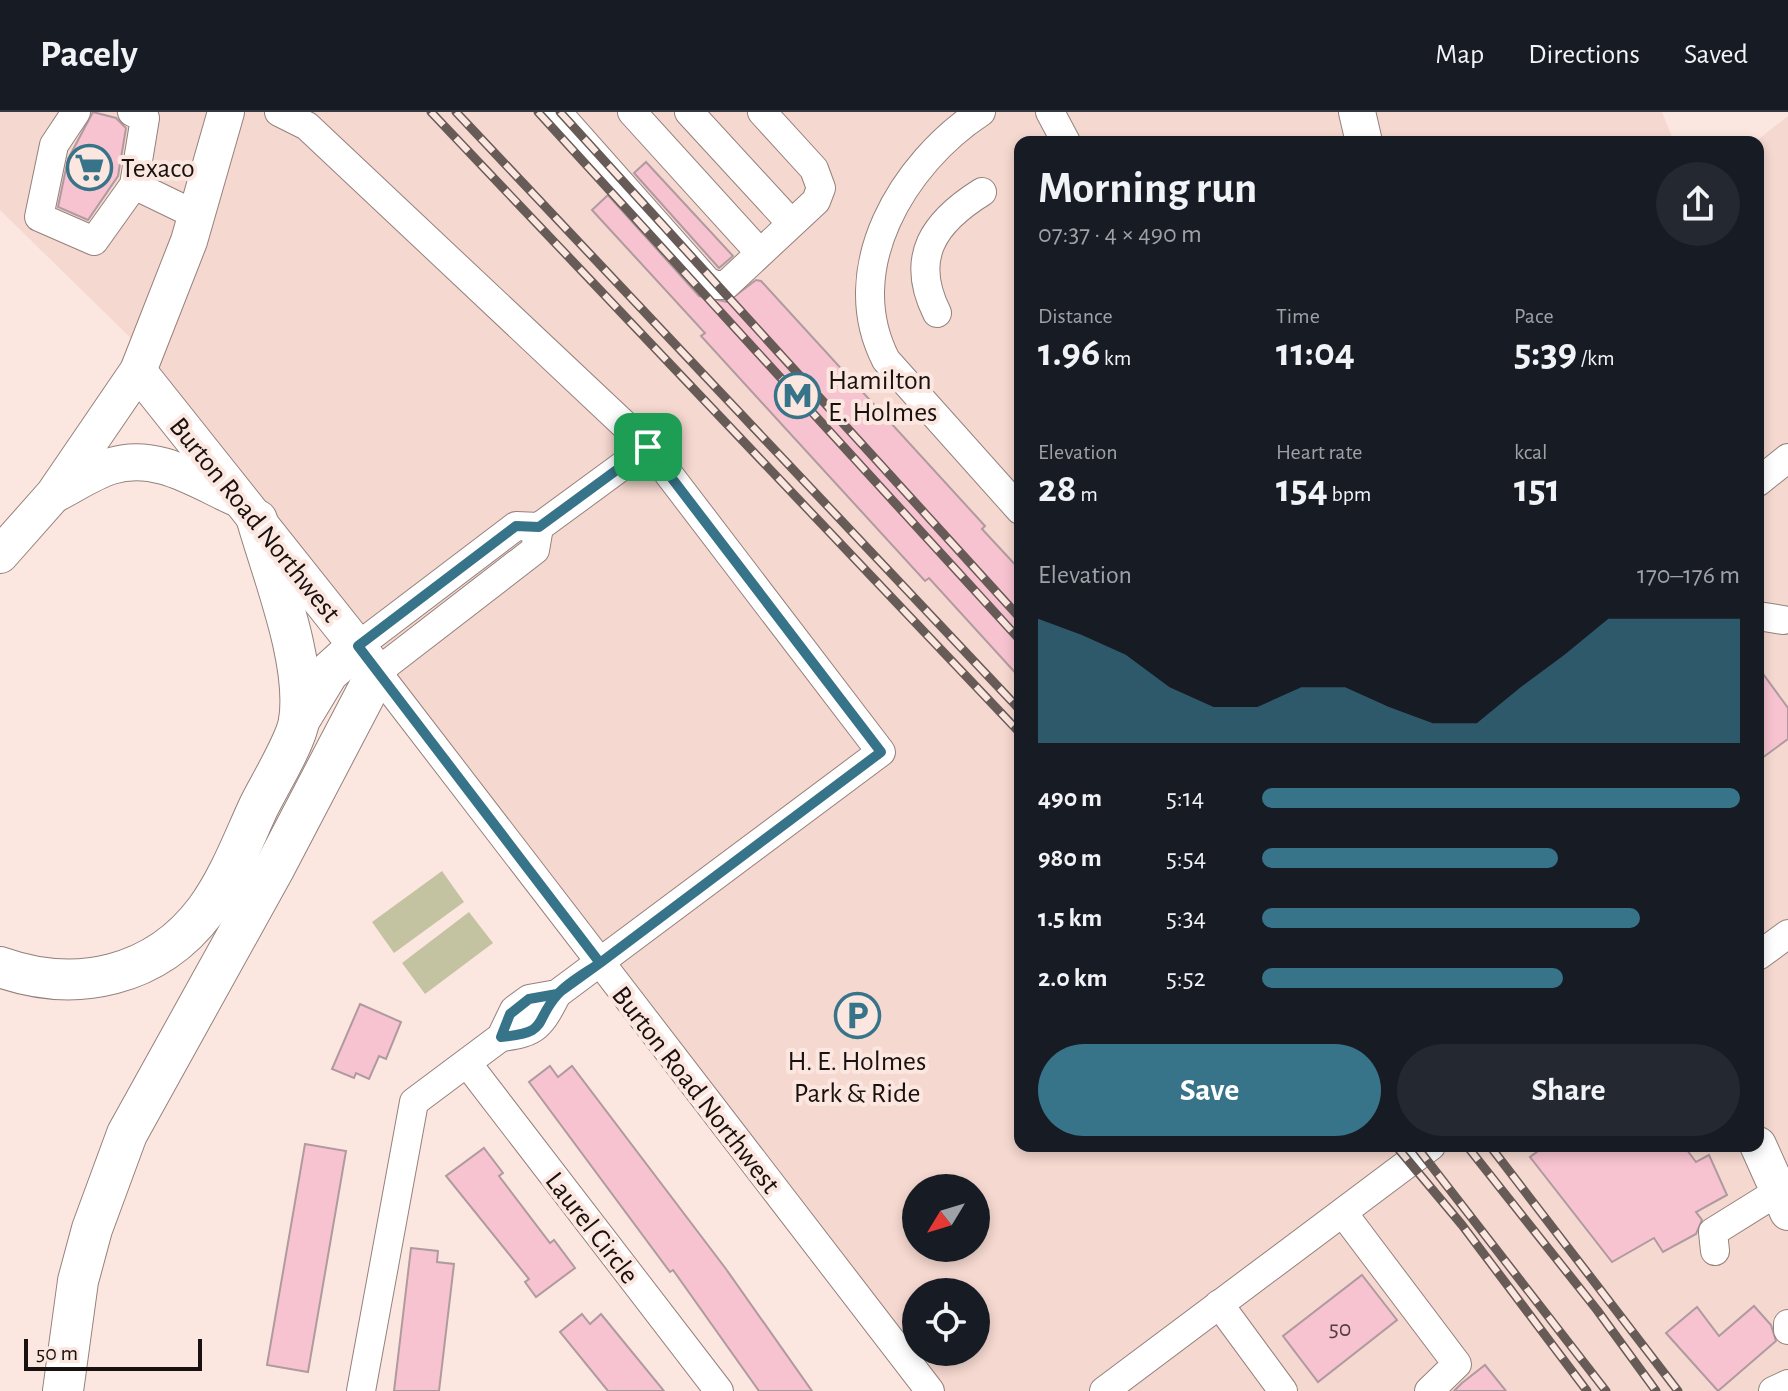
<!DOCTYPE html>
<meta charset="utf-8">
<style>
:root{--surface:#171b24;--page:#242831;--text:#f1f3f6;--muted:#9ea1a6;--line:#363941;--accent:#37748a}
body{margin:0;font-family:"Alegreya Sans",sans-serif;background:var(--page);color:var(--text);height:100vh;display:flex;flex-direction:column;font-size:30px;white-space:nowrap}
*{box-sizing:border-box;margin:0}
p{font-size:26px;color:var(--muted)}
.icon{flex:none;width:44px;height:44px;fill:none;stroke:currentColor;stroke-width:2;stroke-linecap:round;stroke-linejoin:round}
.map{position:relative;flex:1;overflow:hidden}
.sheet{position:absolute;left:1014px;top:24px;width:750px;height:1016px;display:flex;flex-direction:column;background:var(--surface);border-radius:16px;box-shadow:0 4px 12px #0003}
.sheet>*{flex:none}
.needle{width:52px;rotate:232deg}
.fabs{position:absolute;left:902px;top:1062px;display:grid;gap:16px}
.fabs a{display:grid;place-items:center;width:88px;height:88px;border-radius:50%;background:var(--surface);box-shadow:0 4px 12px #0003;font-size:40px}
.scale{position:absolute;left:24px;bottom:20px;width:178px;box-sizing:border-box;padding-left:8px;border:4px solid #18110f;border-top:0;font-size:22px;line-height:28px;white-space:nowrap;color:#18110f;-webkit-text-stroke:6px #fce7e0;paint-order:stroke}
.pin{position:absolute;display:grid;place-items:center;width:68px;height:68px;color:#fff;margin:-34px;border-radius:16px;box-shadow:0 4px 12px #0006}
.round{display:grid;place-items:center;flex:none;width:84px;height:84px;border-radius:42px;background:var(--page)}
.head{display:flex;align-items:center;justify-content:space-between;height:136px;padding:0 24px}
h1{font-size:44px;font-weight:700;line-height:60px}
.figures{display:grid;grid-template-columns:repeat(3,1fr);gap:12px;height:136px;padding:8px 24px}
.figures div{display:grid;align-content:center}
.figures b{font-size:40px;font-weight:700}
.figures small{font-size:22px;font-weight:400}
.figures p{font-size:22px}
.chart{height:224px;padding:16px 24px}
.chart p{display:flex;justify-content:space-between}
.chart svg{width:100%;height:144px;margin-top:8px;fill:var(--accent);opacity:.7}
.action{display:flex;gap:16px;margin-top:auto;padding:16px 24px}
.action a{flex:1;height:92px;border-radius:48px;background:var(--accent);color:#fff;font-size:32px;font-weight:700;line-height:92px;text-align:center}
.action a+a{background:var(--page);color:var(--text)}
ul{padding:0 24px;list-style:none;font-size:26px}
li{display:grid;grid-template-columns:128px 96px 1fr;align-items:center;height:60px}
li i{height:20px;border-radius:10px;background:var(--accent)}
header{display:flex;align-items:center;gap:48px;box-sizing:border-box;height:112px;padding:0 40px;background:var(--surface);border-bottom:2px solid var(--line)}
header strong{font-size:38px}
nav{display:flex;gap:44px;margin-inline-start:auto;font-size:28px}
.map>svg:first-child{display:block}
.built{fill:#f5d8cf;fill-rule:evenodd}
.green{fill:#c4c3a1}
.building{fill:#f8c3d0;stroke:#af9a9f;stroke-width:2}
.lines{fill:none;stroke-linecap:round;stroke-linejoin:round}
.minor-casing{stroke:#95817c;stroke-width:30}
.major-casing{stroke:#95817c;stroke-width:38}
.highway-casing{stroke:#95817c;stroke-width:42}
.minor{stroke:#fff;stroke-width:28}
.major{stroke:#fff;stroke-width:36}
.highway{stroke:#fff;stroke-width:40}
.rail-casing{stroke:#675b58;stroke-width:9}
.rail{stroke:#fce7e0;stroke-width:6;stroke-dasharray:18;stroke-linecap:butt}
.route-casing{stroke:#fff;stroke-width:16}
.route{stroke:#37748a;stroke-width:10}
.labels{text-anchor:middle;stroke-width:8;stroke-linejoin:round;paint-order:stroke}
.number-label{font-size:24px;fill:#503e3f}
.poi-label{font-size:28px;fill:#18110f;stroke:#fce7e0;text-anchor:start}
.street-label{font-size:28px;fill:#18110f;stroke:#fce7e0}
</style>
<header>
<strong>Pacely</strong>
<nav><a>Map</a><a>Directions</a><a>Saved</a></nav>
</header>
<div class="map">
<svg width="1788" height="1279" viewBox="0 0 1788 1279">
<rect width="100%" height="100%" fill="#fce7e0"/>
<!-- built -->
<path class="built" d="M0 0H1662L1674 30H1020V1034H1758L1755 30 1788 4V1279H927L146 241 0 98ZM916 1076H976V1136H916ZM916 1180H976V1240H916Z"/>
<!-- green -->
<g class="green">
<polygon points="442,759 464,790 394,841 372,810"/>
<polygon points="469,800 493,831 425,882 402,851"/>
</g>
<!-- building -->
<g class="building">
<polygon points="93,0 116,6 126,16 118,64 88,108 58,95 68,47"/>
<polygon points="646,50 733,144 719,156 634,61"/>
<polygon points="608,83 699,184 727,190 756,168 761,169 985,414 982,417 1020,458 1020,566 929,466 925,469 701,224 705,221 592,98"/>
<polygon points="1758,555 1788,596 1788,627 1758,649"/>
<polygon points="360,892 401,910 386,947 379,944 369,967 356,961 354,966 332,957"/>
<polygon points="550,954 558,965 572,954 726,1157 812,1279 759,1279 673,1158 670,1160 529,970"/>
<polygon points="305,1032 346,1039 308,1260 267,1253"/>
<polygon points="1545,1034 1684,1034 1696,1050 1709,1043 1727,1083 1696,1100 1702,1108 1696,1122 1663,1140 1654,1126 1612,1150 1530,1045"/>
<polygon points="484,1036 503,1061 499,1064 550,1131 554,1128 575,1156 536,1185 525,1170 529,1167 446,1064"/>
<polygon points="411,1136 438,1139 437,1150 454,1152 439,1279 394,1279"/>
<polygon points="1362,1163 1397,1208 1318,1270 1283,1224"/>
<polygon points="1754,1194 1771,1213 1776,1229 1718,1279 1666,1221 1697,1195 1719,1224"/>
<polygon points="582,1202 590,1212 601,1202 664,1279 608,1279 560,1220"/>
<polygon points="1485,1253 1506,1279 1454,1279 1462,1271"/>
</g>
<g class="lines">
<defs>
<g id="minor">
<polyline points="76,0 54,33 39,105 94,129 134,73 145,6 132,0"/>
<polyline points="279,0 307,14 648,335"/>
<polyline points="557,0 707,169 715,173 726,173 816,89 821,76 814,57 762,0"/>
<polyline points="632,0 760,141"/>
<polyline points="689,0 791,111"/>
<path d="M981 0C903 51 839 157 886 248L1020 398"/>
<polyline points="1050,0 1066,30"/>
<polyline points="134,73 196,103"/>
<path d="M937 201C909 145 934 110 982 80"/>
<polyline points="1758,370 1788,346"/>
<polyline points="539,415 535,438 377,560 930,1279"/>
<polyline points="1758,504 1783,508"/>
<polyline points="358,534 516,414 539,415 648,335 881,640 557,882 529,887 514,898 501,925 414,990 361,1279"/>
<polyline points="1758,844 1788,822"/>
<path d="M501 925C537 921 541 913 557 882"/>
<polyline points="467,951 719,1279"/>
<polyline points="1343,1101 1457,1252 1429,1279"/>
<polyline points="1715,1139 1713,1120 1779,1079"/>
<polyline points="1219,1192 1283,1279"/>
<polyline points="1788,1212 1788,1218"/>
<polyline points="1104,1279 1431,1034"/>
<polyline points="1773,1279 1788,1272"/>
</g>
<g id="major">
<polyline points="1357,0 1364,30"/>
<polyline points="138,259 376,558"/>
<path d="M55 382C73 373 92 360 111 354 155 340 195 367 234 385"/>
<polyline points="0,443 54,382 138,259 189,129 226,0"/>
<polyline points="1758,1033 1788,1100"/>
</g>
<g id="highway">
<polyline points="299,609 328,561 358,534"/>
<path d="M0 855C76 882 156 865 206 798 228 768 242 731 258 696 268 675 296 630 299 609 308 551 273 464 257 408"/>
<polyline points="63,1279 78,1169 92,1117 127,1022 275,755 377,560"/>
</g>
</defs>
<!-- minor casing -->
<use href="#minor" class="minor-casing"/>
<!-- major casing -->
<use href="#major" class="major-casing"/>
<!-- highway casing -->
<use href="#highway" class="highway-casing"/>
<!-- minor -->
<use href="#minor" class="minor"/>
<!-- major -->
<use href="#major" class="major"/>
<!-- highway -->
<use href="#highway" class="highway"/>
<defs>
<g id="rail">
<polyline points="431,0 1020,621"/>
<polyline points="456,0 1020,598"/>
<polyline points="538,0 1020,528"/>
<polyline points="560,0 1020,506"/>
<polyline points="1396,1034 1462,1113 1587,1279"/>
<polyline points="1416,1034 1606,1279"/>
<polyline points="1467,1034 1597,1198 1656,1279"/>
<polyline points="1490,1034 1678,1279"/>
</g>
</defs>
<!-- rail casing -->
<use href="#rail" class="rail-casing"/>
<!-- rail -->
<use href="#rail" class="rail"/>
</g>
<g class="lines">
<defs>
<path id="route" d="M648 335 539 415 516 414 358 534 600 851 557 882 529 887 510 902 501 925C551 920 532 911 558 882 568 870 587 860 600 851L881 640 648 335"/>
</defs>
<!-- route casing -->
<use href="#route" class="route-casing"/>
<!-- route -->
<use href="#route" class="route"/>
</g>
<!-- icons -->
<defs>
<symbol id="supermarket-ring" viewBox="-11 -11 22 22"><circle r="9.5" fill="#fce7e0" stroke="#37748a" stroke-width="1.5"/><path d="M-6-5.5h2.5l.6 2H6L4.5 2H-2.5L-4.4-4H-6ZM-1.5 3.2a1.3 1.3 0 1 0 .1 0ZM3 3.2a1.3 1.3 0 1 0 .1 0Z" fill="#37748a"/></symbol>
<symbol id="metro-ring" viewBox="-11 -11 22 22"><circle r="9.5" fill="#fce7e0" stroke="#37748a" stroke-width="1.5"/><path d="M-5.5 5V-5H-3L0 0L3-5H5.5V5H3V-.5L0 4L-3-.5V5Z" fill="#37748a"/></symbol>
<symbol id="parking-ring" viewBox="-11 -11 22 22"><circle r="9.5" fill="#fce7e0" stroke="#37748a" stroke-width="1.5"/><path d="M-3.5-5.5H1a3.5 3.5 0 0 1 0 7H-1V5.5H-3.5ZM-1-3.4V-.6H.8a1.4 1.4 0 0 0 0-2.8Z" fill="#37748a"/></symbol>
</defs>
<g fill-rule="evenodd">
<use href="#supermarket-ring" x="64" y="30" width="51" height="51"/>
<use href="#metro-ring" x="772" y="258" width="51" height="51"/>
<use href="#parking-ring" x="832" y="878" width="51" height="51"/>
</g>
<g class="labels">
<!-- number labels -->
<g class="number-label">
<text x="1340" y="1224">50</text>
</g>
<!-- poi labels -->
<g class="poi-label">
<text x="121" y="65">Texaco</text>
<text x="828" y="277">Hamilton<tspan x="828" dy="32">E. Holmes</tspan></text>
<text x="857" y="958" text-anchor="middle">H. E. Holmes<tspan x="857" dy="32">Park &amp; Ride</tspan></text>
</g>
<!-- street labels -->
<g class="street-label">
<text transform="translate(256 407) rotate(51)" y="10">Burton Road Northwest</text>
<text transform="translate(697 977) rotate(52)" y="10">Burton Road Northwest</text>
<text transform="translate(593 1115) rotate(52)" y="10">Laurel Circle</text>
</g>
</g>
</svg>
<div class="fabs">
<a><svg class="needle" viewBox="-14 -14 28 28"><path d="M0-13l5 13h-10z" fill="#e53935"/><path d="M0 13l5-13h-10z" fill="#9ea1a6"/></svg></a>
<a><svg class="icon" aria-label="locate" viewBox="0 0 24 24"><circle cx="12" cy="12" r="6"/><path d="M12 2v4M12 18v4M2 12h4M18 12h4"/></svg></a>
</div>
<div class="scale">50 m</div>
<div class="pin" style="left:648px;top:335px;background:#1e9e55"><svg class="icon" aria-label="arrive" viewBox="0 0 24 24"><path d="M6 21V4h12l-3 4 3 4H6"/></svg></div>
<section class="sheet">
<div class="head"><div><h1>Morning run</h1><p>07:37 · 4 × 490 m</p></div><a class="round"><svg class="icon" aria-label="share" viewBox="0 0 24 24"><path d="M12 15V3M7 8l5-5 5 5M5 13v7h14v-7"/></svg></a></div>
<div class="figures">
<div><p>Distance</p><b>1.96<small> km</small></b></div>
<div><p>Time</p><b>11:04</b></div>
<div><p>Pace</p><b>5:39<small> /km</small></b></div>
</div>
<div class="figures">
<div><p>Elevation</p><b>28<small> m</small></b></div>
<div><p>Heart rate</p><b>154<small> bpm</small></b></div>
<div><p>kcal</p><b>151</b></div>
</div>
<div class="chart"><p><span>Elevation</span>170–176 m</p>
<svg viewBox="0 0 160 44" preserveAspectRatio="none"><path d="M0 44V6L10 11L20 17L30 27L40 33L50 33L60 27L70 27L80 33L90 38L100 38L110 27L120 17L130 6L140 6L150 6L160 6V44z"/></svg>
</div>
<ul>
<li><b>490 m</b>5:14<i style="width:100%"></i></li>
<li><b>980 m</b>5:54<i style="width:62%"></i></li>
<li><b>1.5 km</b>5:34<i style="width:79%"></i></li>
<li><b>2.0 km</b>5:52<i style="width:63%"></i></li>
</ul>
<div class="action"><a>Save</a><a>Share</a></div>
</section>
</div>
